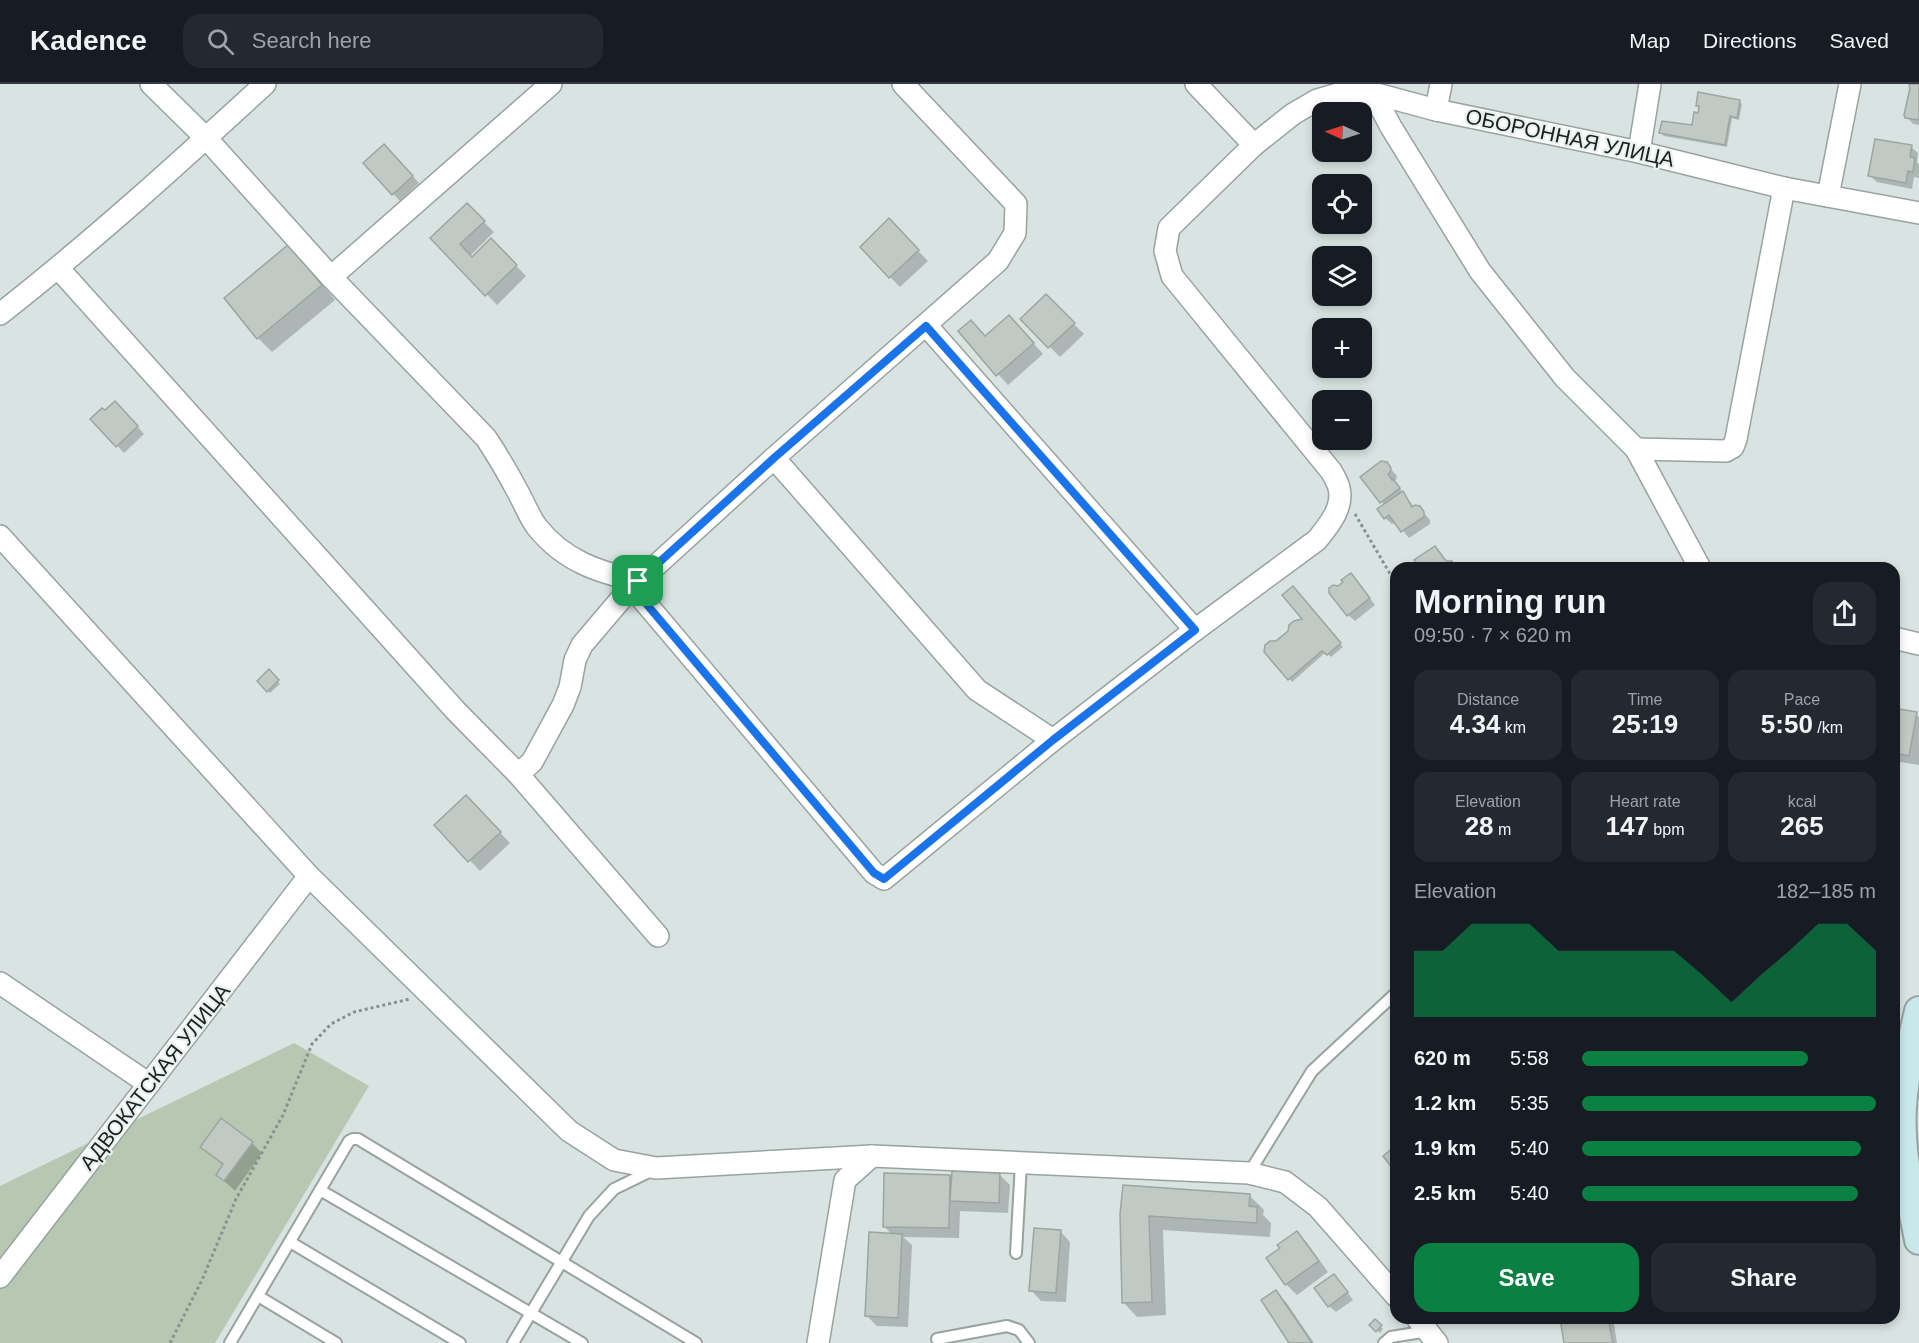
<!DOCTYPE html>
<meta charset="utf-8">
<style>
:root{--surface:#171b24;--page:#242831;--text:#f1f3f6;--muted:#9ea1a6;--line:#363941;--accent:#0b8043}
body{margin:0;font-family:Arial,sans-serif;background:var(--page);color:var(--text);height:100vh;display:flex;flex-direction:column;font-size:22px;white-space:nowrap}
*{box-sizing:border-box;margin:0}
p{font-size:20px;color:var(--muted)}
.icon{flex:none;width:33px;height:33px;fill:none;stroke:currentColor;stroke-width:2;stroke-linecap:round;stroke-linejoin:round}
.map{position:relative;flex:1;overflow:hidden}
.details{position:absolute;left:1390px;top:478px;width:510px;height:762px;display:flex;flex-direction:column;background:var(--surface);border-radius:18px;box-shadow:0 3px 9px #0003}
.details>*{flex:none}
.needle{width:39px;rotate:273deg}
.buttons{position:absolute;left:1312px;top:18px;display:grid;gap:12px}
.buttons a{display:grid;place-items:center;width:60px;height:60px;border-radius:12px;background:var(--surface);box-shadow:0 3px 9px #0003;font-size:30px}
.pin{position:absolute;display:grid;place-items:center;width:51px;height:51px;color:#fff;margin:-26px;border-radius:12px;box-shadow:0 3px 9px #0006}
.round{display:grid;place-items:center;flex:none;width:63px;height:63px;border-radius:18px;background:var(--page)}
.overview{display:flex;align-items:center;justify-content:space-between;height:102px;padding:0 24px}
h1{font-size:33px;font-weight:700;line-height:45px}
.metrics{display:grid;grid-template-columns:repeat(3,1fr);gap:9px;height:102px;padding:6px 24px}
.metrics div{display:grid;align-content:center;border-radius:15px;background:var(--page);text-align:center}
.metrics b{font-size:26px;font-weight:700}
.metrics small{font-size:16px;font-weight:400}
.metrics p{font-size:16px}
.chart{height:168px;padding:12px 24px}
.chart p{display:flex;justify-content:space-between}
.chart svg{width:100%;height:108px;margin-top:6px;fill:var(--accent);opacity:.7}
.button{display:flex;gap:12px;margin-top:auto;padding:12px 24px}
.button a{flex:1;height:69px;border-radius:18px;background:var(--accent);color:#fff;font-size:24px;font-weight:700;line-height:69px;text-align:center}
.button a+a{background:var(--page);color:var(--text)}
ul{padding:0 24px;list-style:none;font-size:20px}
li{display:grid;grid-template-columns:96px 72px 1fr;align-items:center;height:45px}
li i{height:15px;border-radius:8px;background:var(--accent)}
header{display:flex;align-items:center;gap:36px;box-sizing:border-box;height:84px;padding:0 30px;background:var(--surface);border-bottom:2px solid var(--line)}
header strong{font-size:28px}
nav{display:flex;gap:33px;margin-inline-start:auto;font-size:21px}
.search{width:420px;height:54px;background:var(--page);display:flex;align-items:center;gap:15px;box-sizing:border-box;padding:0 21px;border-radius:18px;color:var(--muted);font-size:22px}
.map>svg:first-child{display:block}
.green{fill:#b7c8b2}
.shadow{fill:#0003}
.building{fill:#c0c9c4;stroke:#9ca5a0;stroke-width:1.5}
.lines{fill:none;stroke-linecap:round;stroke-linejoin:round}
.service-casing{stroke:#98a3a0;stroke-width:14}
.minor-casing{stroke:#98a3a0;stroke-width:24}
.secondary-casing{stroke:#98a3a0;stroke-width:32}
.path{stroke:#89918f;stroke-width:3;stroke-dasharray:3 3;stroke-linecap:butt}
.service{stroke:#fff;stroke-width:10}
.minor{stroke:#fff;stroke-width:21}
.secondary{stroke:#c8e8eb;stroke-width:28}
.route-casing{stroke:#fff;stroke-width:12}
.route{stroke:#1a73e8;stroke-width:8}
.labels{text-anchor:middle;stroke-width:4.5;stroke-linejoin:round;paint-order:stroke}
.street-label{font-size:21px;fill:#1c201f;stroke:#e7f2ef}
</style>
<header>
<strong>Kadence</strong>
<div class="search"><svg class="icon" aria-label="search" viewBox="0 0 24 24"><circle cx="10" cy="10" r="6"/><path d="M15 15l6 6"/></svg>Search here</div>
<nav><a>Map</a><a>Directions</a><a>Saved</a></nav>
</header>
<div class="map">
<svg width="1919" height="1259" viewBox="0 0 1919 1259">
<rect width="100%" height="100%" fill="#d9e4e2"/>
<!-- green -->
<polygon class="green" points="294,959 369,1002 215,1259 0,1259 0,1102"/>
<!-- shadow -->
<g class="shadow">
<polygon points="1911,0 1919,0 1919,41 1913,40 1907,33"/>
<polygon points="1739,17 1742,20 1739,36 1732,34 1727,63 1664,52 1661,49 1693,43 1699,30 1700,24 1697,21"/>
<polygon points="1911,63 1918,69 1917,78 1919,80 1919,94 1914,93 1912,105 1877,98 1870,92"/>
<polygon points="390,68 419,99 400,117 365,79"/>
<polygon points="467,121 494,148 470,172 472,174 491,156 526,192 497,221 432,154"/>
<polygon points="899,147 928,177 900,203 890,193"/>
<polygon points="302,176 335,216 272,268 258,254"/>
<polygon points="1046,212 1084,250 1060,273 1022,235"/>
<polygon points="1020,244 1043,270 1008,301 960,248 986,254"/>
<polygon points="122,325 144,350 124,369 92,335 105,328"/>
<polygon points="1386,380 1397,392 1396,396 1394,397 1414,423 1419,423 1430,436 1430,440 1409,454 1396,438 1392,440 1385,434 1385,422 1362,393"/>
<polygon points="1435,464 1448,479 1451,478 1458,484 1422,484 1417,477"/>
<polygon points="1357,497 1375,521 1355,537 1348,531 1339,503"/>
<polygon points="1293,504 1343,563 1331,573 1326,568 1292,598 1265,567 1304,536"/>
<polygon points="269,588 280,600 270,609 259,597"/>
<polygon points="1894,626 1916,630 1919,633 1919,681 1894,677"/>
<polygon points="477,724 510,759 480,787 436,741"/>
<polygon points="252,1059 262,1069 235,1107 218,1091 224,1082 202,1063"/>
<polygon points="999,1090 1010,1101 1008,1129 960,1127 959,1154 903,1153 912,1161 908,1243 877,1242 866,1231 892,1151 884,1142 885,1091 953,1092"/>
<polygon points="1250,1112 1264,1126 1263,1131 1271,1139 1270,1153 1163,1146 1166,1231 1137,1233 1123,1218 1121,1130"/>
<polygon points="1060,1147 1070,1158 1066,1218 1041,1217 1031,1206"/>
<polygon points="1297,1149 1307,1159 1328,1188 1297,1211 1286,1200 1268,1175 1282,1164"/>
<polygon points="1340,1198 1353,1216 1336,1228 1329,1222"/>
<polygon points="1276,1208 1286,1218 1314,1259 1291,1259"/>
<polygon points="1561,1234 1613,1234 1617,1259 1566,1259"/>
<polygon points="1375,1237 1383,1245 1380,1249 1371,1241"/>
</g>
<!-- building -->
<g class="building">
<polygon points="1909,0 1919,0 1919,36 1905,34 1904,31 1910,4"/>
<polygon points="1698,8 1740,16 1737,34 1730,32 1725,61 1659,49 1662,37 1692,41 1694,28 1698,29 1699,22 1696,22"/>
<polygon points="1875,55 1912,61 1910,73 1915,74 1913,88 1908,87 1906,99 1868,92"/>
<polygon points="384,60 413,92 392,111 363,79"/>
<polygon points="467,119 485,137 460,160 472,173 491,154 517,181 485,212 430,154"/>
<polygon points="889,134 919,166 889,194 860,163"/>
<polygon points="289,160 322,201 257,255 224,214"/>
<polygon points="1046,210 1075,239 1048,264 1020,235"/>
<polygon points="1009,231 1034,259 996,292 958,247 971,236 985,252"/>
<polygon points="115,317 138,342 116,363 90,335 102,324 105,326"/>
<polygon points="1381,377 1387,378 1391,384 1390,389 1388,390 1392,396 1393,395 1400,404 1380,419 1360,393"/>
<polygon points="1403,407 1412,423 1415,421 1420,422 1424,428 1424,433 1401,448 1389,431 1384,435 1377,425"/>
<polygon points="1435,462 1446,477 1452,477 1455,484 1420,484 1414,476"/>
<polygon points="1351,489 1370,514 1347,532 1329,509 1329,504 1333,501 1338,502 1343,498 1341,496"/>
<polygon points="1293,502 1341,559 1327,571 1322,567 1288,596 1264,568 1265,561 1270,557 1276,557 1288,547 1289,541 1294,537 1302,535 1282,511"/>
<polygon points="269,585 279,596 267,608 257,597"/>
<polygon points="1894,624 1917,628 1909,672 1894,669"/>
<polygon points="466,711 501,748 468,778 434,741"/>
<polygon points="221,1034 253,1058 224,1097 216,1091 223,1080 200,1063"/>
<polygon points="1396,1061 1396,1089 1383,1072"/>
<polygon points="952,1087 1000,1089 999,1119 950,1117"/>
<polygon points="884,1089 950,1091 949,1144 883,1143"/>
<polygon points="1123,1101 1250,1110 1249,1122 1257,1123 1257,1139 1149,1132 1152,1218 1122,1219 1120,1130"/>
<polygon points="1034,1144 1061,1146 1056,1209 1029,1207"/>
<polygon points="1297,1147 1319,1177 1285,1201 1266,1174 1280,1164 1277,1161"/>
<polygon points="869,1148 902,1150 898,1234 865,1232"/>
<polygon points="1334,1190 1348,1208 1328,1223 1314,1204"/>
<polygon points="1276,1206 1312,1259 1289,1259 1261,1216"/>
<polygon points="1560,1234 1608,1234 1613,1259 1564,1259"/>
<polygon points="1375,1235 1382,1241 1376,1248 1369,1241"/>
</g>
<g class="lines">
<defs>
<g id="service">
<polyline points="1249,1089 1312,987 1396,909"/>
<polyline points="320,1106 582,1259"/>
<polyline points="290,1158 460,1259"/>
<polyline points="1016,1169 1021,1079"/>
<polyline points="258,1212 336,1259"/>
<polyline points="937,1255 1007,1242 1019,1246 1029,1259"/>
<polyline points="230,1259 349,1057 353,1055 358,1055 696,1259"/>
<polyline points="513,1259 589,1132 614,1105 653,1086"/>
<polyline points="1384,1259 1391,1253 1428,1247"/>
</g>
<g id="minor">
<path d="M151 0 207 55 331 193 486 354C498 372 509 391 519 410 525 421 530 434 537 443 564 477 598 488 638 497"/>
<polyline points="1196,0 1254,61"/>
<polyline points="1373,9 1391,43 1480,187 1565,294 1636,365 1700,484"/>
<polyline points="1436,26 1441,0"/>
<polyline points="1639,68 1650,0"/>
<polyline points="1828,112 1850,0"/>
<polyline points="59,185 455,626 518,690 658,852"/>
<polyline points="331,193 551,0"/>
<path d="M0 230C92 158 179 79 265 0"/>
<path d="M926 241 1195 546 1317 456C1328 442 1344 424 1339 404 1338 399 1334 392 1331 387L1172 192 1165 167 1169 144 1254 61 1293 30 1317 16 1345 8 1373 9 1436 26 1639 68 1784 104 1919 129"/>
<polyline points="1636,365 1726,367 1733,363 1736,355 1784,104"/>
<polyline points="774,374 977,606 1053,656"/>
<polyline points="0,452 309,792 569,1047 614,1076 656,1084 872,1072 1249,1089 1285,1098 1318,1123 1396,1212"/>
<polyline points="632,503 874,789 884,795 1053,656 1195,546"/>
<polyline points="1894,554 1919,560"/>
<polyline points="518,690 532,678 563,621 570,603 575,576 582,561 627,508 774,374 998,177 1015,149 1016,120 903,0"/>
<polyline points="0,899 149,1000"/>
<polyline points="0,1193 309,792"/>
<polyline points="1417,1234 1437,1259"/>
<polyline points="818,1259 845,1096 872,1072"/>
</g>
<path id="secondary" d="M1919 927C1912 958 1904 990 1902 1023 1899 1068 1911 1113 1919 1156"/>
</defs>
<!-- service casing -->
<use href="#service" class="service-casing"/>
<!-- minor casing -->
<use href="#minor" class="minor-casing"/>
<!-- secondary casing -->
<use href="#secondary" class="secondary-casing"/>
<!-- path -->
<g class="path">
<polyline points="1355,430 1396,500"/>
<polyline points="170,1259 202,1196 236,1115 283,1031 312,960 331,940 354,928 410,915"/>
</g>
<!-- service -->
<use href="#service" class="service"/>
<!-- minor -->
<use href="#minor" class="minor"/>
<!-- secondary -->
<use href="#secondary" class="secondary"/>
</g>
<g class="lines">
<defs>
<polygon id="route" points="926,242 1195,546 1053,656 884,795 874,789 632,503 774,374"/>
</defs>
<!-- route casing -->
<use href="#route" class="route-casing"/>
<!-- route -->
<use href="#route" class="route"/>
</g>
<g class="labels">
<!-- street labels -->
<g class="street-label">
<text transform="translate(1570 54) rotate(12)" y="7">ОБОРОННАЯ УЛИЦА</text>
<text transform="translate(155 993) rotate(-52)" y="7">АДВОКАТСКАЯ УЛИЦА</text>
</g>
</g>
</svg>
<div class="buttons">
<a><svg class="needle" viewBox="-14 -14 28 28"><path d="M0-13l5 13h-10z" fill="#e53935"/><path d="M0 13l5-13h-10z" fill="#9ea1a6"/></svg></a>
<a><svg class="icon" aria-label="locate" viewBox="0 0 24 24"><circle cx="12" cy="12" r="6"/><path d="M12 2v4M12 18v4M2 12h4M18 12h4"/></svg></a>
<a><svg class="icon" aria-label="layers" viewBox="0 0 24 24"><path d="M12 4l9 5-9 5-9-5zM3 14l9 5 9-5"/></svg></a>
<a>+</a>
<a>−</a>
</div>
<div class="pin" style="left:638px;top:497px;background:#1e9e55"><svg class="icon" aria-label="arrive" viewBox="0 0 24 24"><path d="M6 21V4h12l-3 4 3 4H6"/></svg></div>
<section class="details">
<div class="overview"><div><h1>Morning run</h1><p>09:50 · 7 × 620 m</p></div><a class="round"><svg class="icon" aria-label="share" viewBox="0 0 24 24"><path d="M12 15V3M7 8l5-5 5 5M5 13v7h14v-7"/></svg></a></div>
<div class="metrics">
<div><p>Distance</p><b>4.34<small> km</small></b></div>
<div><p>Time</p><b>25:19</b></div>
<div><p>Pace</p><b>5:50<small> /km</small></b></div>
</div>
<div class="metrics">
<div><p>Elevation</p><b>28<small> m</small></b></div>
<div><p>Heart rate</p><b>147<small> bpm</small></b></div>
<div><p>kcal</p><b>265</b></div>
</div>
<div class="chart"><p><span>Elevation</span>182–185 m</p>
<svg viewBox="0 0 160 44" preserveAspectRatio="none"><path d="M0 44V17L10 17L20 6L30 6L40 6L50 17L60 17L70 17L80 17L90 17L100 27L110 38L120 27L130 17L140 6L150 6L160 17V44z"/></svg>
</div>
<ul>
<li><b>620 m</b>5:58<i style="width:77%"></i></li>
<li><b>1.2 km</b>5:35<i style="width:100%"></i></li>
<li><b>1.9 km</b>5:40<i style="width:95%"></i></li>
<li><b>2.5 km</b>5:40<i style="width:94%"></i></li>
</ul>
<div class="button"><a>Save</a><a>Share</a></div>
</section>
</div>
